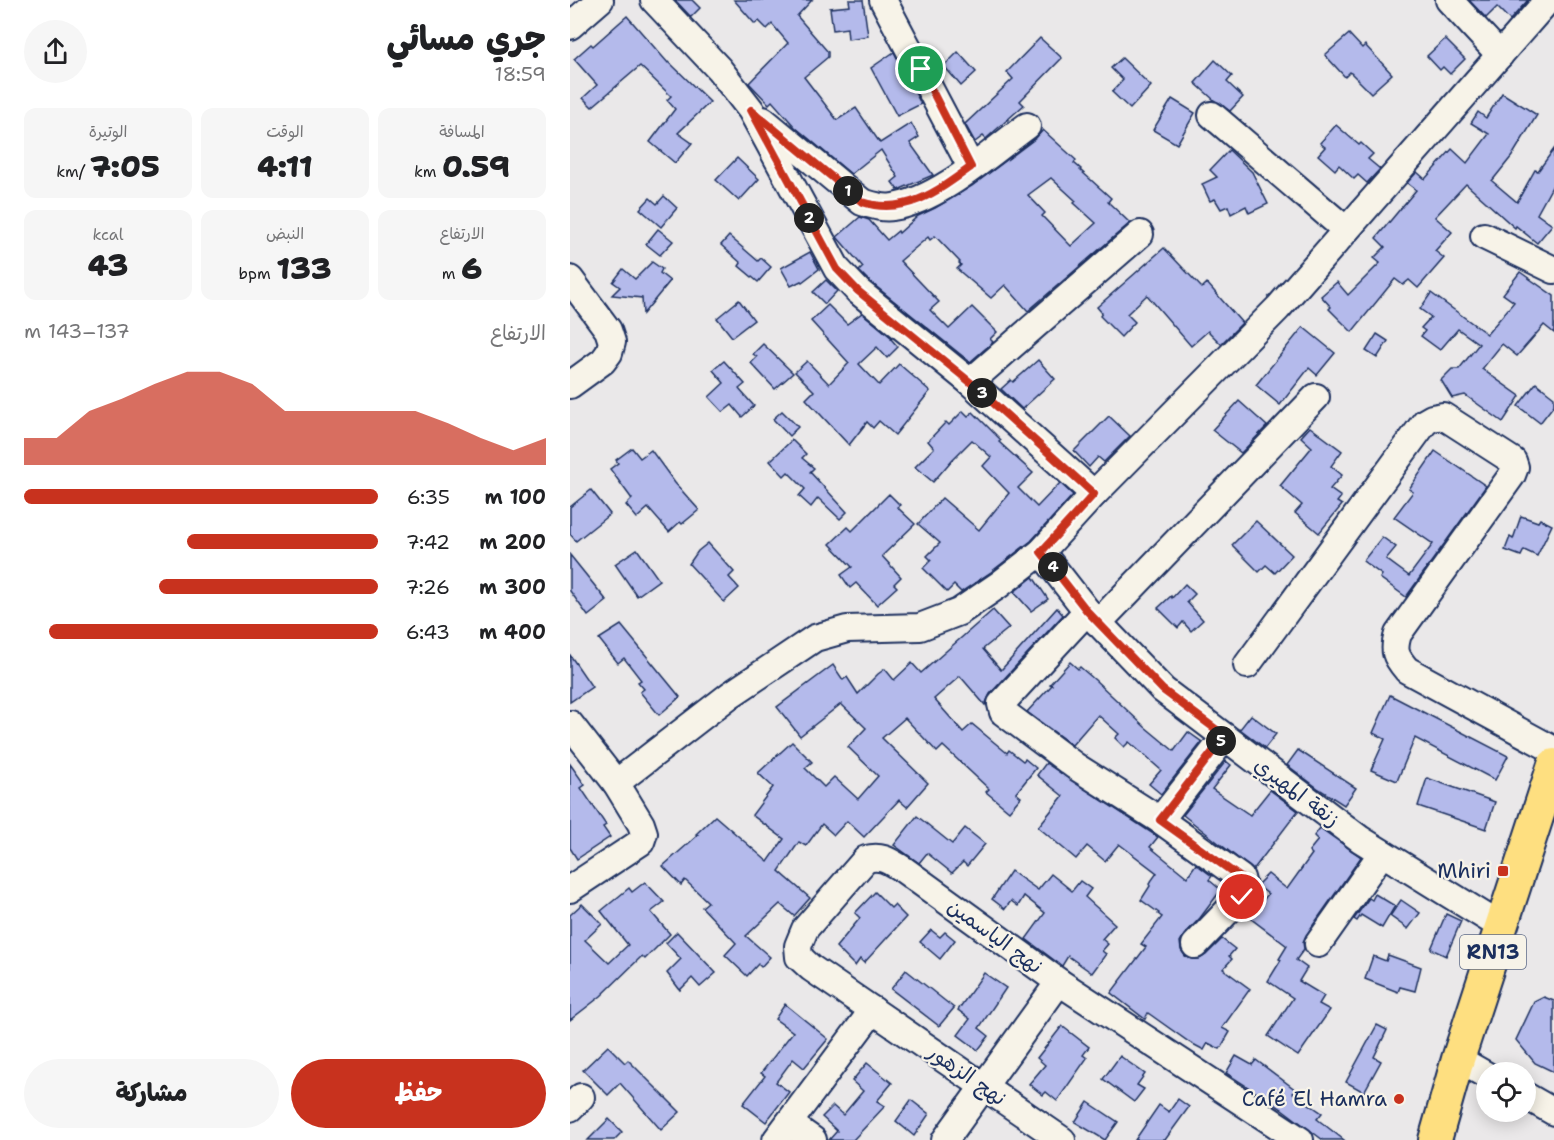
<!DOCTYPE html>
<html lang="ar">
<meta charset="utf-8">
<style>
:root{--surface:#fff;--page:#f6f6f6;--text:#202124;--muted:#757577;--accent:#c8321e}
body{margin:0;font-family:"Shantell Sans","Playpen Sans Arabic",sans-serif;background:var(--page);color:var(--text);direction:rtl;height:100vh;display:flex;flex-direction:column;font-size:22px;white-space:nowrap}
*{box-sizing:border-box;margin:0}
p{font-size:20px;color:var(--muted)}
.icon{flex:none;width:33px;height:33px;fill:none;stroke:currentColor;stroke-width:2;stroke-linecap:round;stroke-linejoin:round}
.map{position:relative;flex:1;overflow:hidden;direction:ltr}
.drawer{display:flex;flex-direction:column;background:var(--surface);width:570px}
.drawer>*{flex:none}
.tools{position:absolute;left:906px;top:1062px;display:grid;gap:12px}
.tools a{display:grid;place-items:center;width:60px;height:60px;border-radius:50%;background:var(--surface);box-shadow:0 3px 15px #0003;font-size:30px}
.pin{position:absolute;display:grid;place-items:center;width:51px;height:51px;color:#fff;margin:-26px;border:3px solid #fff;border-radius:50%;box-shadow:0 2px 6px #0007}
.km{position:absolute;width:30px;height:30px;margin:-15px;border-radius:50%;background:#222;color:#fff;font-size:16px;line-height:30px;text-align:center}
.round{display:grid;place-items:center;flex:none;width:63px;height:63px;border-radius:32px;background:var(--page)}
.headline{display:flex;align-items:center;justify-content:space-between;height:102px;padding:0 24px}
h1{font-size:33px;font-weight:800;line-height:45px}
.figures{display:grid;grid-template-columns:repeat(3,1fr);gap:9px;height:102px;padding:6px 24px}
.figures div{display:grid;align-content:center;border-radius:12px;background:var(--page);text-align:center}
.figures b{font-size:30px;font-weight:800}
.figures small{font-size:16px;font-weight:400}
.figures p{font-size:16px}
.chart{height:168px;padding:12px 24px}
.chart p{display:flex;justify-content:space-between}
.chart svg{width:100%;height:108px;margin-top:6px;fill:var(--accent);opacity:.7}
.cta{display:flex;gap:12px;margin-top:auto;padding:12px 24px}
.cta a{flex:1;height:69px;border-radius:36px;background:var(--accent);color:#fff;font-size:24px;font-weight:800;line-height:69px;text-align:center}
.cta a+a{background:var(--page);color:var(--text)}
ul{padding:0 24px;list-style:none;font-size:20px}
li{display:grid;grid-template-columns:96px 72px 1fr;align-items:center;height:45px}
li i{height:15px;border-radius:8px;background:var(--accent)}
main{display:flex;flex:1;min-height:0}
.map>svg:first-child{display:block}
.building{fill:#b4baeb;stroke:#1b2f5e;stroke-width:1.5;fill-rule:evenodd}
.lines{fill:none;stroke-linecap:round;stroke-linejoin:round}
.minor-casing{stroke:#1b2f5e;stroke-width:30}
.major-casing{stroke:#1b2f5e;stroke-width:36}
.minor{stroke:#f7f3e8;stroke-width:26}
.major{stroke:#fedf80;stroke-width:32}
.route-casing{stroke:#fff;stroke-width:12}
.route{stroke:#c8321e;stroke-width:8}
.poi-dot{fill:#c8321e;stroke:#f7f3e8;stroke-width:2}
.labels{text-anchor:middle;stroke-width:4.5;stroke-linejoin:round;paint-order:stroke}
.shield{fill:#f7f3e8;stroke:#5d6a87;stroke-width:1.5}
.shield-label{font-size:20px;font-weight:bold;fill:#1b2f5e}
.street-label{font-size:21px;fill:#1b2f5e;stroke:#f7f3e8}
.poi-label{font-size:21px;fill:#1b2f5e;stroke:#f7f3e8;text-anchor:end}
</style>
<main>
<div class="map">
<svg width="984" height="1140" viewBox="0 0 984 1140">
<rect width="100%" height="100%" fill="#eae8e9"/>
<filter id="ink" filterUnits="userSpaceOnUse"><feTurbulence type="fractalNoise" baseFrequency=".0167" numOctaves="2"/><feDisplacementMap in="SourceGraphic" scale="12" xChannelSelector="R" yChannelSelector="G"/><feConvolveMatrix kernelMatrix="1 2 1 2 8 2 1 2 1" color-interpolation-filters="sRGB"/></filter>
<g filter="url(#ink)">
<!-- building -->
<g class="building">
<polygon points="105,0 122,0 130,8 121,17"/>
<polygon points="164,0 242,0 227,16 258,52 258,57 234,77 267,120 286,108 310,143 341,123 349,137 340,143 363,175 328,190 322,182 328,177 311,150 281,174 225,127 202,101 199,104 179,83 218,43 202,24 197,29 189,21 185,24"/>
<polygon points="279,0 293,0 298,36 278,39 277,28 263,30 260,8 280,6"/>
<polygon points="899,0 958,0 940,20 927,7 916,18"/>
<polygon points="57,16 98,63 99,62 140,102 108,133 122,143 105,163 80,142 105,109 97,100 101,96 70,66 22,107 13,98 27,85 4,59 21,44 23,46"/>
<polygon points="779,34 792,48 795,45 822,74 801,93 780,72 775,77 755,55"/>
<polygon points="470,38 492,58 450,101 454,105 418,137 416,139 413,136 405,142 395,124 443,79 437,72"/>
<polygon points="875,39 895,59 880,74 873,67 870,70 857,56"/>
<polygon points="324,52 351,104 327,116 301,68"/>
<polygon points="388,52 406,72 391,86 374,66"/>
<polygon points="552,58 581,86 560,109 542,92 553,80 541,68"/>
<polygon points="645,60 662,76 657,82 673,97 660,111 644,100 625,83"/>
<polygon points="932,93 967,115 942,156 922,181 947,202 965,170 968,171 984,149 984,183 967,214 982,225 967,243 946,226 945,228 896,184 865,217 882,232 865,251 874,258 848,288 839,280 833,285 825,279 782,332 759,309 761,307 751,296 767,282 778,295 810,263 804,258 815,247 806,238 846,190 837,183 847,172 855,179 882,149 897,163 919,134 901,123 908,112 916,118"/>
<polygon points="602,99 625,113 607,144 583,130"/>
<polygon points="766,125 789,145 791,143 803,154 798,159 810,169 797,183 788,175 784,179 769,165 765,170 748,155 755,147 750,143"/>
<path d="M473 130 506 160 504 163 511 169 510 170 541 198 538 202 560 223 458 311 435 285 421 298 387 269 391 265 389 263 390 262 365 236 360 240 358 237 330 261 369 302 360 310 379 329 402 307 427 332 420 339 423 342 400 362 298 280 289 271 293 267 267 237 290 217 299 220 317 240 328 231 329 233 348 216 365 208 402 186 466 138ZM481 178 506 201 504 203 526 223 501 246 472 216 475 213 458 195Z"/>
<polygon points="659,150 682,172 698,204 679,213 676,206 661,214 658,206 651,209 645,199 640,201 632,184 647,177 640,170"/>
<polygon points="167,158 189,179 169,201 146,180"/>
<polygon points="94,196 107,208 91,227 70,209 80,198 87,204"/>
<polygon points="88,229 103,241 90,255 76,244"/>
<polygon points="159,236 188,261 191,258 201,267 188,282 169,266 171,263 151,245"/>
<polygon points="594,248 632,288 637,283 672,323 651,344 638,331 621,346 577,295 557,314 565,322 551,337 530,316 532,313 527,307"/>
<polygon points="240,252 249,269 232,282 231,281 221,286 211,268"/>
<polygon points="82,262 92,269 90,273 100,281 73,314 72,298 42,295 50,287 43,282 53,269 65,279"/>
<polygon points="950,272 984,296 984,333 974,325 947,356 932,344 912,369 950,396 933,422 895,395 882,398 871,380 882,369 889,369 909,344 888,329 870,350 851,336 855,331 851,328 861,317 850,309 861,293 917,334 944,302 933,294"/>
<polygon points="256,280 267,291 255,304 243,292"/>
<polygon points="169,300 184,320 162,337 147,318"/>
<polygon points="258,305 277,324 292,313 322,338 321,339 328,347 317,358 307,347 289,364 309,385 329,364 360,391 325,435 309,421 303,428 297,422 279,445 236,399 244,391 225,372 237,361 259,384 279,363 241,321"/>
<polygon points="733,327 765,353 747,375 739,368 710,405 686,385"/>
<polygon points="807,334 818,341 807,358 796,351"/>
<polygon points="193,344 223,373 205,389 181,363 187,357 183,354"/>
<polygon points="468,360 485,379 452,409 431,389 441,380 443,382"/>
<polygon points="154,361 175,384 169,389 184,406 172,417 162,405 153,412 139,397 154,383 143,370"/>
<polygon points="966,383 984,397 984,405 970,423 948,406"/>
<polygon points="669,401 697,426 671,453 642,430"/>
<polygon points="212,411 228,427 219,436 203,419"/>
<polygon points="393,411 398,416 403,412 431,440 429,442 463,473 448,488 467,507 490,483 503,495 461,541 421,572 391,592 384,585 377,592 353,568 361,560 357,556 370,543 348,524 372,498 409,530 439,493 413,466 421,457 402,440 382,460 363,482 345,467 364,448 358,441 376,422 379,425"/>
<polygon points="539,416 560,436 534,462 528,457 519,467 504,451"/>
<polygon points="740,427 772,451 761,466 772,475 760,489 771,497 767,502 772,505 749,533 725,513 732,505 710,486 742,447 731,437"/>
<polygon points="222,440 236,454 232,458 244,468 240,472 277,512 270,519 248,498 241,507 229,496 235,489 218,472 214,476 200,461"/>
<polygon points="62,448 70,458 81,450 105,483 129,510 112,524 110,522 99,532 78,508 67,518 56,505 62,499 40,469 48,463 46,460"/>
<polygon points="865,451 916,486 836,597 810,578 812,575 793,561 812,537 826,547 816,559 839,576 863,544 824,517 843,492 839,489"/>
<polygon points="21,490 40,514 6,541 0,534 0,507"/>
<polygon points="319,494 330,505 327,507 345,524 312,556 331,577 324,584 327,587 307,605 286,583 280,588 271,575 282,567 260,544 278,527 282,531"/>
<polygon points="951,516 968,522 970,519 982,525 967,556 954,550 951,556 935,550 940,537 943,539"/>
<polygon points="686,521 722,555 705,573 696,565 689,572 662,545"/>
<polygon points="138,543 164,572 159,577 169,588 154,602 119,564 128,551"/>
<polygon points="67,549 89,580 67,596 45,564"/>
<polygon points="0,555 37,601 18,616 0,591"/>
<polygon points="463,577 478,599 461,611 444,592"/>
<polygon points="615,584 625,594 617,602 633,620 621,631 613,622 608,628 588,608 601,596 602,598"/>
<polygon points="487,608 493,615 420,694 415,705 390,676 364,699 393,732 402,724 437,753 439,750 453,761 455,759 466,768 446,793 451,797 439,811 416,792 419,789 373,746 367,752 335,718 312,738 358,783 337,807 329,800 294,837 277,821 264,835 252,824 236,846 229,842 209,871 240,898 224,916 210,904 176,936 200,957 191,967 188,964 177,976 155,955 166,943 132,907 138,902 115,880 111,885 93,866 128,835 126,834 145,816 198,862 214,839 182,815 203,787 188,773 222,742 242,762 235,768 254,787 264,777 288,799 308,776 278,747 296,728 271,704 230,736 207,707 263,665 273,680 277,677 288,694 308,674 315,669 324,680 342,663 351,673 423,610 439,628 413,649 431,670"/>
<polygon points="51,625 110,697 89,715 70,692 74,689 68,682 71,680 54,658 48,663 29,639"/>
<polygon points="0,655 22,687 0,702"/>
<polygon points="500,662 508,669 510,667 525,680 575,727 604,751 618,732 632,742 591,794 579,784 591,770 559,742 554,747 545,738 549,734 528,715 502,745 457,712 482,685 480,684"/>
<polygon points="820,695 938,756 925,780 845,738 827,781 801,770 815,739 803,733"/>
<polygon points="681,715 706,734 695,748 670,729"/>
<polygon points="728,750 786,788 774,805 749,789 717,765"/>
<polygon points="656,761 661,765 642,789 680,815 700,790 728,811 683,870 613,815"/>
<polygon points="476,763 588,837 580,847 617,877 626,864 642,876 639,880 651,890 630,918 614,935 610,942 611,950 615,956 621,959 629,959 636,955 652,939 665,949 659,956 662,959 653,969 680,989 652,1028 660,1032 650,1049 638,1043 634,1050 619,1042 578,1013 575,1019 541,993 576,947 571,944 592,917 588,914 589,913 571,900 580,886 579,884 587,873 549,844 535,861 517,846 506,859 468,827 493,796 467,775"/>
<polygon points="0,764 15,785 11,788 36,825 33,827 40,837 7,859 0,848"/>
<polygon points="857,778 925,802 916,829 848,806"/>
<polygon points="347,816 382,844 395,828 415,844 397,866 393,862 382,873 357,853 349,863 324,845"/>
<polygon points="750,828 791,857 736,935 733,942 734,949 726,960 737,968 729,981 754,996 749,1004 760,1010 728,1056 698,1036 723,998 698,981 711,960 709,959 717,946 680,918 698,894 689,887 688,884 698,874 717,889 742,854 739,851 748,840 744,836"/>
<polygon points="441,871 468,890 481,874 502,891 510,881 521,889 515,897 545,924 532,939 538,944 532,951 536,954 522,973 498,956 492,966 456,939 475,913 454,896 448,906 441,901 435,909 422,899"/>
<polygon points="75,882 94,902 81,912 100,934 75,959 72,956 31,996 0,1020 0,915 12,904 32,924 15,940 39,963 58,945 31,911 59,888 62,892"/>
<polygon points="305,892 321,908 324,905 336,917 294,963 290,959 285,966 266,947 290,918 285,913"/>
<polygon points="805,894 825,906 812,928 791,915 787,921 784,919 799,898 802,900"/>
<polygon points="831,900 850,913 838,929 820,916"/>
<polygon points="876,914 891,921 876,956 861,949"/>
<polygon points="361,930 370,937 375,932 385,940 370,959 350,942"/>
<polygon points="107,932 146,973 130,987 122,978 110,990 97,973 111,959 96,943"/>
<polygon points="818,955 851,967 845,991 830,987 828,992 795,979 803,956 816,961"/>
<polygon points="336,970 384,1008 369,1026 321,989"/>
<polygon points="414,973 436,988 409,1028 419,1036 408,1050 388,1035 400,1019 388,1010"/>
<polygon points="974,997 984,1001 984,1072 965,1063 946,1040 964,1002"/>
<polygon points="215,1004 258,1039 234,1068 223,1059 206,1082 219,1092 196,1122 173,1104 195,1076 191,1073 223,1032 205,1019"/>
<polygon points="807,1025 817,1030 804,1057 811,1061 794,1092 776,1082"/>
<polygon points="492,1026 519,1047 513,1055 517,1058 487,1101 476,1092 473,1095 459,1084 475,1065 467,1058"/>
<polygon points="38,1046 55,1063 58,1060 110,1112 91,1130 50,1083 38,1095 13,1070"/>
<polygon points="550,1056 575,1074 567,1085 574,1089 564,1102 533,1079"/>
<polygon points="666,1056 682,1065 686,1060 726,1090 723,1093 752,1113 747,1119 774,1140 753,1140 712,1109 656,1073"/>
<polygon points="297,1063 322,1083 307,1101 315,1106 283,1140 259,1140 267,1131 252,1117 263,1106 273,1115 293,1091 282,1081"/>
<polygon points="608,1099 619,1107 595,1140 565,1140 589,1105 599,1112"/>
<polygon points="341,1100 359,1114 344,1136 326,1121"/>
<polygon points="518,1102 548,1122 535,1140 505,1122"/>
<polygon points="39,1119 52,1132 44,1140 18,1140"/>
</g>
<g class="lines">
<defs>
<g id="minor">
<polyline points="84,0 149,69 181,110 267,269 288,291 400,382 524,494"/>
<polyline points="313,0 401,167"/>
<polyline points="879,0 930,55"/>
<polyline points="0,26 30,0"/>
<polyline points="642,115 776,230"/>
<path d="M193 120 292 202C302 205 313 209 323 207 369 200 420 153 457 126"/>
<polyline points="914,236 984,270"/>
<polyline points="0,279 38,330 42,342 39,353 33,361 0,385"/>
<polyline points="400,382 570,234"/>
<polyline points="471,552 517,611 593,690 790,839 932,927"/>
<polyline points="517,611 431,704 433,712 505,766 590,820 671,878 674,890 672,896 625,945"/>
<polyline points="528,623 746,397"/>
<path d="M677 665 855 422 862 418 873 416 943 461 945 467 942 475 828 634C823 651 825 656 837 670L984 750"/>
<polyline points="0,724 46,783"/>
<polyline points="590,820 655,737"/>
<polyline points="0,889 71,842 74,833 71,824 46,783 160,695 245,638 277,629 350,627 389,612 430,584 471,552 524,494 708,308 978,0"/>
<polyline points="748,944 812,853"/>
<polyline points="888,1059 916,1075"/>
<polyline points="956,1096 984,1112"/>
<polyline points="0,1108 11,1097"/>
<polyline points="219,1123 243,1140"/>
<polyline points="206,1140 303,1010"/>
<polyline points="375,1140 489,982"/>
<path d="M492 1140 241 968 229 957 228 946 235 929 296 859C313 855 319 861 334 870L489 982 730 1140"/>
</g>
<polyline id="major" points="865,1140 888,1059 984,765"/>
</defs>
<!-- minor casing -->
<use href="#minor" class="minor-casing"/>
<!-- major casing -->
<use href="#major" class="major-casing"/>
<!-- minor -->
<use href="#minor" class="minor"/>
<!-- major -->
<use href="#major" class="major"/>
</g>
</g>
<g class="lines" filter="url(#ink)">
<defs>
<path id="route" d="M351 69 401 167C368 191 335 216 292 202L181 110 267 269 288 291 400 382 524 494 471 552 517 611 593 690 655 736 590 820 671 878 674 890 672 897"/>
</defs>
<!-- route casing -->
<use href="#route" class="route-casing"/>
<!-- route -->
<use href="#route" class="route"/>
</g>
<!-- markers -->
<g class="poi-dot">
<rect x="927" y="865" width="12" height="12" rx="3"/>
<circle cx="829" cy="1099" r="6"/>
</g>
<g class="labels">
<!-- shield labels -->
<rect class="shield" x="890" y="935" width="66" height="34" rx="4.5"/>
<g class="shield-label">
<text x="923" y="959">RN13</text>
</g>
<!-- street labels -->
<g class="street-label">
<text transform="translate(727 792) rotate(37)" y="7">زنقة المهيري</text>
<text transform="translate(425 936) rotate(36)" y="7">نهج الياسمين</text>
<text transform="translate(397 1075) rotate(35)" y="7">نهج الزهور</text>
</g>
<!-- poi labels -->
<g class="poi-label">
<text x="921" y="878">Mhiri</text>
<text x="817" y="1106">Café El Hamra</text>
</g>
</g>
</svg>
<div class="tools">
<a><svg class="icon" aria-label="locate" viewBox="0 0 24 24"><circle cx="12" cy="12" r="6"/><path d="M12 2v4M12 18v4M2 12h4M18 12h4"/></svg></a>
</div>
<div class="pin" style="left:351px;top:69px;background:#1e9e55"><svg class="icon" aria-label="arrive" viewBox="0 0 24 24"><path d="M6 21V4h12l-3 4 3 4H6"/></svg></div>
<div class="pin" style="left:672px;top:897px;background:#d93025"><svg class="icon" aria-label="check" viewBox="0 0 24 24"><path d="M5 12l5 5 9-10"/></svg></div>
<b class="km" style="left:278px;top:191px">1</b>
<b class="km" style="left:239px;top:218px">2</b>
<b class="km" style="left:412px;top:393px">3</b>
<b class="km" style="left:483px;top:567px">4</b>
<b class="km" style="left:651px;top:741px">5</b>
</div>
<section class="drawer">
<div class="headline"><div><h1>جري مسائي</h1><p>18:59</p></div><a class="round"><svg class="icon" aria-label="share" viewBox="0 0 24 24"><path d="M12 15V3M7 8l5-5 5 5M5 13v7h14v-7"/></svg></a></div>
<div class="figures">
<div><p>المسافة</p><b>0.59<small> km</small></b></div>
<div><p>الوقت</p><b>4:11</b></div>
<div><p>الوتيرة</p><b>7:05<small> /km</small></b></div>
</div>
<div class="figures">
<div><p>الارتفاع</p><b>6<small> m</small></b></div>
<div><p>النبض</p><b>133<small> bpm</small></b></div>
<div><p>kcal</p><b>43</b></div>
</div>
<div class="chart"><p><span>الارتفاع</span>137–143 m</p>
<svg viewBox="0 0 160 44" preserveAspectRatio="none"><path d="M0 44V33L10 33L20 22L30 17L40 11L50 6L60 6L70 11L80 22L90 22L100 22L110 22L120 22L130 27L140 33L150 38L160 33V44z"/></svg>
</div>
<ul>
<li><b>100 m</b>6:35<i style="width:100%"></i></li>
<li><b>200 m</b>7:42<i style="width:54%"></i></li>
<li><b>300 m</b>7:26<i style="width:62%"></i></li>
<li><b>400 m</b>6:43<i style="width:93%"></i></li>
</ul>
<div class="cta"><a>حفظ</a><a>مشاركة</a></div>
</section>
</main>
